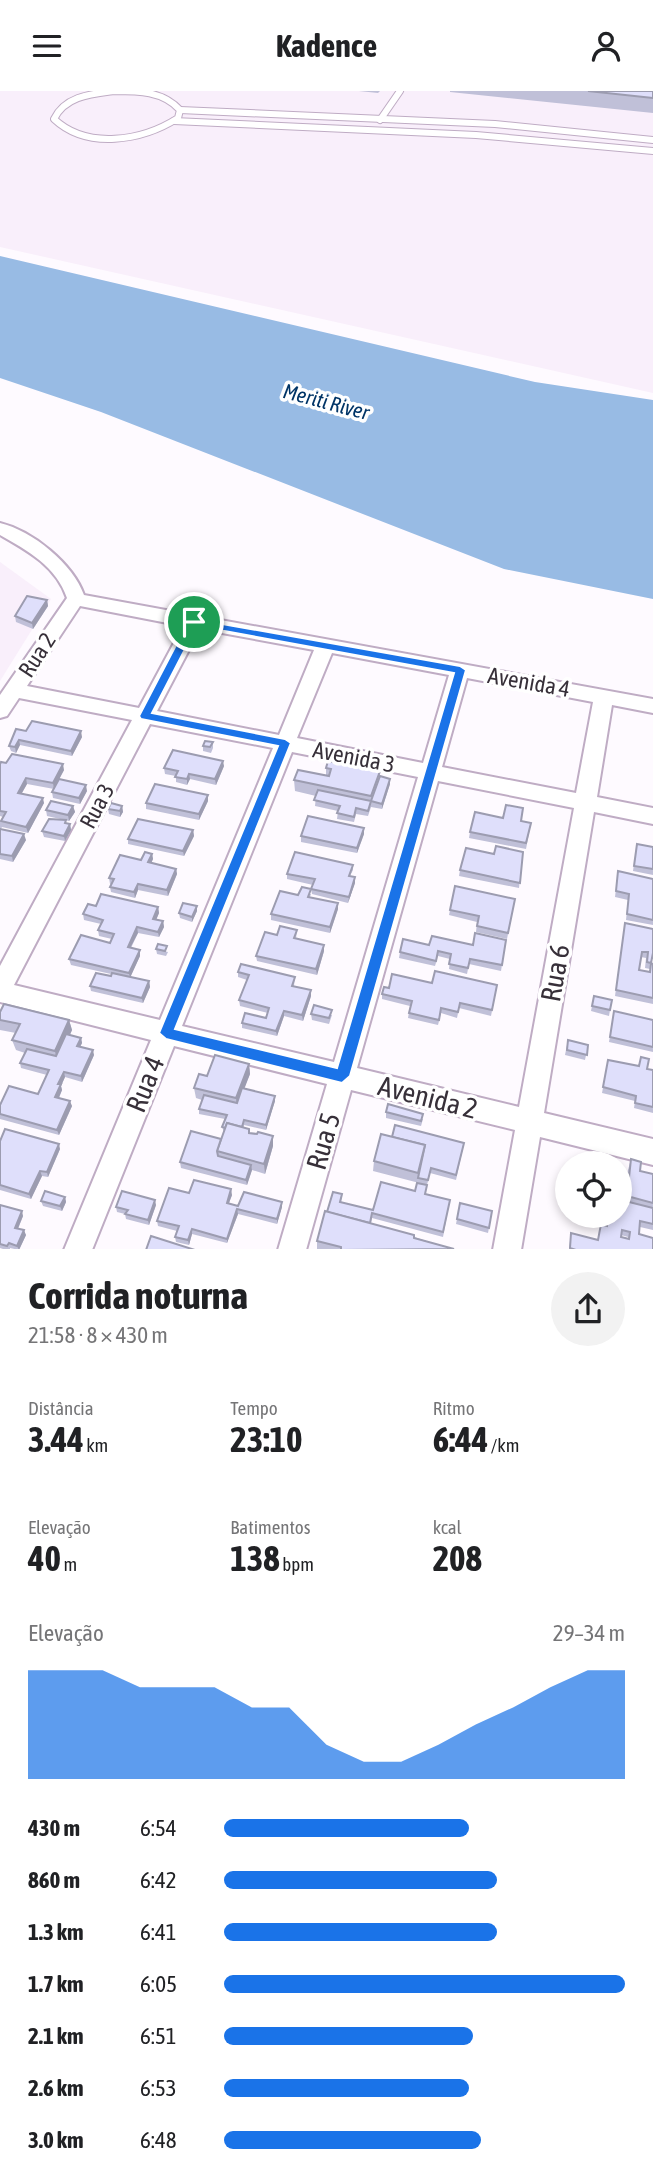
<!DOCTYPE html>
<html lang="pt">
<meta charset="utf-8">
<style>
:root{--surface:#fff;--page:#f2f2f2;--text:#202124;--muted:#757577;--accent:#1a73e8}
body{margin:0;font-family:"Asap Condensed",sans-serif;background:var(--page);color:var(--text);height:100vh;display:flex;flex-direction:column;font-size:26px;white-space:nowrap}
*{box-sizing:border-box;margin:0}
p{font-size:23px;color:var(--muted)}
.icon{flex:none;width:38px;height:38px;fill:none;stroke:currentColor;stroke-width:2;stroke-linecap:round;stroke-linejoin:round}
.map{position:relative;height:1158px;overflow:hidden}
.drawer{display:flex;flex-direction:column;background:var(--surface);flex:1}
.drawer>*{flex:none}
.fabs{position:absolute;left:555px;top:1060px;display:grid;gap:14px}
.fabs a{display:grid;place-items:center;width:77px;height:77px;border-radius:50%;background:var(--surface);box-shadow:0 4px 10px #0003;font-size:35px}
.pin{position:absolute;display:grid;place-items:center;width:60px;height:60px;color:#fff;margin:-30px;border:4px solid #fff;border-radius:50%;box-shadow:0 2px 7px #0007}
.round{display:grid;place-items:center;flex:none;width:74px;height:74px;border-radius:37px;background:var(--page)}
.headline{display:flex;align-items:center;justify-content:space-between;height:119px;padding:0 28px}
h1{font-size:38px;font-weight:700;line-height:52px}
.figures{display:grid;grid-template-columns:repeat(3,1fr);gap:10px;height:119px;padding:7px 28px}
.figures div{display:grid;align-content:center}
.figures b{font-size:35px;font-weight:700}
.figures small{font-size:19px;font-weight:400}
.figures p{font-size:19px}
.chart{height:196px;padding:14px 28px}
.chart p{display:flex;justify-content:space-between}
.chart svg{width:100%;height:126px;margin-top:7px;fill:var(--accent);opacity:.7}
ul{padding:0 28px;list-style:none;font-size:23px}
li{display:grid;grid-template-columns:112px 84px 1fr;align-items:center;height:52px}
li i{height:18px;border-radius:9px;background:var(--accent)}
header{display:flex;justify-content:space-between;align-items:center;height:91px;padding:0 28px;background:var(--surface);font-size:32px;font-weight:700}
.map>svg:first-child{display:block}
.built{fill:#f9effb}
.water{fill:#98bbe4}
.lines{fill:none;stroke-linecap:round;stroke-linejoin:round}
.service-casing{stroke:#bfacc4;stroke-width:8}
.minor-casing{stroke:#bfacc4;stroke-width:4}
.service{stroke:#fff;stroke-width:6}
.minor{fill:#fff;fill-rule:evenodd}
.wall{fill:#c0c0d8;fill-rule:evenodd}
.shaded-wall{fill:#9c9cb0}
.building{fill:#dfdffb;stroke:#9c9cb0;stroke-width:2;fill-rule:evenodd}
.route{fill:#1a73e8;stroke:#fff;stroke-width:2;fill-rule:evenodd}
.labels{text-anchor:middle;stroke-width:7;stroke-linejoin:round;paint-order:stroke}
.far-water-label{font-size:21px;font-style:italic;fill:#003466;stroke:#fff}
.street-label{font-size:23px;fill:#373039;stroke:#fff}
.near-street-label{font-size:28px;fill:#373039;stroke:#fff}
</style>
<header><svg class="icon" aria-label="menu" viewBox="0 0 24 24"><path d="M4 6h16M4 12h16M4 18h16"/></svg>Kadence<svg class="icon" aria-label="person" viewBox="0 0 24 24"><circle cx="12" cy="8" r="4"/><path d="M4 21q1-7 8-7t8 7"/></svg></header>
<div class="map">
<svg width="653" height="1159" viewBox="0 0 653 1159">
<rect width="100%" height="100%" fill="#fefaff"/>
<!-- built -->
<g class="built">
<polygon points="0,0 653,0 653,302 0,156"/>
<polygon points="0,471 51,508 0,590"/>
</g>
<!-- water -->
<polygon class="water" points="0,165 535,291 653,309 653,508 504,478 101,321 0,287"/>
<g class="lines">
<defs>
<g id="service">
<path d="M114 0C138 0 163 0 180 19L178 27C142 50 87 59 54 28 65 5 91 3 114 0Z"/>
<polyline points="180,19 495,33 653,49"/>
<polyline points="380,29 400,0"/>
<polyline points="174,30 476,44 653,60"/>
</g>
<path id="minor" d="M0 432C33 440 73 473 84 504L653 608V622L612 614 597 706 653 717V733L594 721 544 1022 653 1048V1074L540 1046 521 1159H493L515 1039 351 999 306 1159H278L327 993 174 955 92 1159H64L151 949 0 911V875L132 629 19 607 7 625 0 627V604L67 507C56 475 28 460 0 444ZM80 515 183 535 139 617 27 595ZM200 538 314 559 279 644 157 620ZM332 562 449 584 423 672 297 647ZM467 587 593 611 576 702 442 676ZM150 633 273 657 160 929 14 894ZM292 661 418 686 334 971 182 935ZM438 690 574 717 519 1016 357 977Z"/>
</defs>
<!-- service casing -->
<use href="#service" class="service-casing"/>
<!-- minor casing -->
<use href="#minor" class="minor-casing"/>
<!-- service -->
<use href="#service" class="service"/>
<!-- minor -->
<use href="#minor" class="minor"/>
</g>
<!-- wall -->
<g class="wall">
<polygon points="359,0 380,0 378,2"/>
<polygon points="450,0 653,0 653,22 450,1"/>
<polygon points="47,509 48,515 33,538 16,531 15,525"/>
<polygon points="26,640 82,646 72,665 20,654 16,662 11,660 9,655"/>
<polygon points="213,651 213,657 211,662 203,660 203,655"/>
<polygon points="0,673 64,679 57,692 87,700 80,713 53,707 52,701 54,698 27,693 22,702 44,712 28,742 2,736 1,738 26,749 13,771 0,768 0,730 3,726 0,725"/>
<polygon points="224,675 216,694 190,688 187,694 176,691 176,685 165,683 164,677"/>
<polygon points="326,677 380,680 380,685 390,688 390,693 382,718 371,716 368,725 356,723 354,731 337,728 338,720 315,715 316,705 295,700 294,689 326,685"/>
<polygon points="208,710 199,729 146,718 146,712"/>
<polygon points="73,715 75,721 69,730 47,725 46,719"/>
<polygon points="122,715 123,721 120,726 109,723 108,718"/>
<polygon points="521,730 531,732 526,758 469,747 470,741"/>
<polygon points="70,733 71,739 65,750 44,746 42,740"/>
<polygon points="364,737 364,743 357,762 301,751 301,745"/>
<polygon points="193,739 194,745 184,765 128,753 128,748"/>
<polygon points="637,753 653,756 653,784 633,780"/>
<polygon points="523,761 519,797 459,785 460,779"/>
<polygon points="152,763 153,768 151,772 176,778 177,783 168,805 138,799 135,807 111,801 110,796 111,793 110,793 109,787"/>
<polygon points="353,774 353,779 350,785 355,786 355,792 348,812 312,803 311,798 313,794 287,788 287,783"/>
<polygon points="618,780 653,788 653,834 626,829 628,809 615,806"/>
<polygon points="311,803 310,806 338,818 330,842 271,829 271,823 298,804"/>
<polygon points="515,808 507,848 476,841 477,831 449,824 450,819"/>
<polygon points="96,815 158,816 159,822 156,829 163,830 164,836 159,846 138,842 131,857 140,865 130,886 149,890 150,896 143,912 91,900 90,895 111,885 111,883 71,874 69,868 110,852 112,848 99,845 98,839 101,833 84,829 83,823"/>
<polygon points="197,820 192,831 180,827 179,822"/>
<path d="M625 832 653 838V868H652L651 872 653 873V913L615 905ZM641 866 646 867 645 877 650 878V881L639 879Z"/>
<polygon points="297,839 296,848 324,860 317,884 257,870 256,865 277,844"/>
<polygon points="506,849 501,880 469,873 467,883 449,878 450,868 438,865 435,875 399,867 400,861 429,854 473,854"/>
<polygon points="156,858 168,861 166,865 157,863"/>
<polygon points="238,881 295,886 294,895 311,905 303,930 284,925 277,945 242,937 242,932 266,927 268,922 240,915 239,909 247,889 238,886"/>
<polygon points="432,892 497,894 491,925 459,917 457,927 441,922 438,934 408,927 410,915 382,908 382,903 389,897"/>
<polygon points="594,905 610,919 609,925 591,920"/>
<polygon points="614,920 653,929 653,961 609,951"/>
<polygon points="0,921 69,929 72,939 70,944 81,947 82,952 80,956 94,964 82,991 65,986 61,995 62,999 59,1007 72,1015 59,1044 0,1028 0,1014 38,1003 47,984 21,977 20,972 25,962 16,959 12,949 16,942 0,939"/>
<polygon points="311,923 332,924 329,933 312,929"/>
<polygon points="568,949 588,954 585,969 565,964"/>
<polygon points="641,966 647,978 653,979 653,1022 634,1017 635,1010 602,1002 608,969 639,975"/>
<polygon points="249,973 250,983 244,997 275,1010 266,1039 244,1034 244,1037 249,1042 273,1055 265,1083 252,1079 247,1094 181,1077 180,1071 221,1048 224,1041 222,1036 225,1028 199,1023 199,1018 202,1009 196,1007 194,997 207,985"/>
<polygon points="386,1021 423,1028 421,1035 386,1027"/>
<polygon points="392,1046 463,1057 456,1089 430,1082 427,1094 373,1080 374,1070"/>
<polygon points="0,1050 60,1058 48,1086 42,1085 31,1108 0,1099"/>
<path d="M631 1068 640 1080 653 1083V1139L640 1136 639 1143 653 1159H569L571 1142 598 1149 601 1133 606 1135 607 1126 602 1125H620L628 1079ZM621 1144 628 1146V1148L621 1146Z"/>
<polygon points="189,1102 232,1104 229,1112 238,1115 282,1116 277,1133 238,1123 227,1152 192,1143 189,1154 176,1151 175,1146 177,1140 158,1135 157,1130"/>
<polygon points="342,1103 341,1111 373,1119 426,1103 450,1109 443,1146 372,1127 371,1132 454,1159 317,1159 317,1150 327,1121"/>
<polygon points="65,1106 66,1111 62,1120 43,1115 41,1110"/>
<polygon points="460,1112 492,1120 488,1142 456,1133"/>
<polygon points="0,1114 23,1125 18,1138 26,1144 19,1159 10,1157 10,1159 6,1159 0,1157"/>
<polygon points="156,1114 149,1134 126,1128 125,1123 117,1121 116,1116"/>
</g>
<!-- shaded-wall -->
<g class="shaded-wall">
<polygon points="47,509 48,515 33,538 32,532"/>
<polygon points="81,640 82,646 72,665 71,660"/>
<polygon points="19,649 20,654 16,662 15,656"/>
<polygon points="223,670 224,675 216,694 215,688"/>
<polygon points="63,673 64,679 54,698 53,692"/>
<polygon points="189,683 190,688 187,694 187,688"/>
<polygon points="26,687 27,693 19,707 18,702"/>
<polygon points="390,688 390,693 382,718 382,713"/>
<polygon points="86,694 87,700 80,713 79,707"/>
<polygon points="208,704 208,710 199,729 199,723"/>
<polygon points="43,707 44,712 28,742 26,736"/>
<polygon points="73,715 75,721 69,730 68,724"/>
<polygon points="122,715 123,721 120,726 120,720"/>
<polygon points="70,733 71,739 65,750 64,745"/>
<polygon points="364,737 364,743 357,762 357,757"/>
<polygon points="193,739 194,745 184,765 183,760"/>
<polygon points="24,743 26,749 13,771 12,765"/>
<polygon points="152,763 153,768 149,777 148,771"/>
<polygon points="176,778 177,783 168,805 167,799"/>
<polygon points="355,786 355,792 348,812 349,806"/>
<polygon points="138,793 138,799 135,807 134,801"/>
<polygon points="338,812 338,818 330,842 330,836"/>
<polygon points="197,815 197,820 192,831 192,826"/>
<polygon points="158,816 159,822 154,834 153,828"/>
<polygon points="163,830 164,836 159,846 158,841"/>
<polygon points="137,836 138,842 128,861 128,856"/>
<polygon points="324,854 324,860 317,884 316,878"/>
<polygon points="140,859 140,865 130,887 129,882"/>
<polygon points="149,890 150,896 143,912 142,907"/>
<polygon points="311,899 311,905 303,930 302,924"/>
<polygon points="284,920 284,925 277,945 276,940"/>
<polygon points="69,929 72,939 57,971 55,960"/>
<polygon points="81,947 82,952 78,960 77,955"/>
<polygon points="93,959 94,964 82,991 81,985"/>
<polygon points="249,973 250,983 237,1017 236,1007"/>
<polygon points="64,981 65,986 61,995 62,999 57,1011 55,1006 58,993"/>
<polygon points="275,1005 275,1010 266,1039 266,1034"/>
<polygon points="70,1010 72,1015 59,1044 57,1039"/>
<polygon points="273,1045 273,1055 265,1083 264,1073"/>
<polygon points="59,1053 60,1058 48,1086 47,1081"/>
<polygon points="251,1074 252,1079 247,1094 246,1089"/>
<polygon points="40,1080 42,1085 31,1108 29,1103"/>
<polygon points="231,1098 232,1104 227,1117 227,1112"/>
<polygon points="65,1106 66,1111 62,1120 60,1115"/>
<polygon points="155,1109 156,1114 149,1134 148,1129"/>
<polygon points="282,1111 282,1116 277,1133 277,1128"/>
<polygon points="237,1118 238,1123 227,1152 227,1148"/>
<polygon points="22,1120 23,1125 16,1142 15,1137"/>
<polygon points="192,1138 192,1143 189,1154 188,1149"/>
<polygon points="24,1139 26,1144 19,1159 17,1155"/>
</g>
<!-- building -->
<g class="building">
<polygon points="588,0 653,0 653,7"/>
<polygon points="27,505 47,509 32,532 15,525"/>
<polygon points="32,630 81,640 71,660 19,649 15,656 9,655 16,638 26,640"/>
<polygon points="205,650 213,651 210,656 203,655"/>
<polygon points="173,659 223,670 215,688 189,683 187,688 175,686 178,680 164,677"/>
<polygon points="12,663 63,673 53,692 26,687 18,702 43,707 26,736 1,730 6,721 0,720 0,673 1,671 6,672"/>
<polygon points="328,670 380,680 371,705 294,689 298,679 329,685 331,678 326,677"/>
<polygon points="380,685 390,688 382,713 371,710"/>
<polygon points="59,688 86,694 79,707 52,701"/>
<polygon points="155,693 208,704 199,723 146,712"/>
<polygon points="318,699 371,710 368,720 356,717 354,726 337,722 340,715 314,709"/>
<polygon points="51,710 73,715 68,724 46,719"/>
<polygon points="111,712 122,715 120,720 108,718"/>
<polygon points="506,714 523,717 521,730 531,732 526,752 470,741 475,721 503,727"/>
<polygon points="308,725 364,737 357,757 301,745"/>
<polygon points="49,728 66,729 65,732 70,733 64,745 42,740"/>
<polygon points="138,728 193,739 183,760 128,748"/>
<polygon points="0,738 24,743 12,765 0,763"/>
<polygon points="637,753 653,756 653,778 634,775"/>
<polygon points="496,755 523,761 520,792 460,779 466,757 494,763"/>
<polygon points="145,761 152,763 148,771 176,778 167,799 138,793 134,801 110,796 114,788 109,787 120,764 141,769"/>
<polygon points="295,761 353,774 349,785 355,786 349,806 311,798 315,788 287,783"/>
<polygon points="618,780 653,788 653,829 627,823 629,803 616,800"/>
<polygon points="455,795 515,808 508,842 477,835 479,825 450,819"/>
<polygon points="302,796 311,798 308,806 338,812 330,836 271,823 280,800 298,804"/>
<polygon points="101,803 158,816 153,828 163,830 158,841 137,836 128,856 140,859 129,882 69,868 81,844 110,852 114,843 98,839 103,829 83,823 88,813 96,815"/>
<polygon points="183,812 197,815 192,826 179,822"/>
<path d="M625 832 653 838V862L651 872 653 873V907L616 899ZM642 861H648L647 871 651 872 650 881 639 879Z"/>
<polygon points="280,835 297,839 294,847 324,854 316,878 256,865 265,841 277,844"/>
<polygon points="475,842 506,849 502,874 470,868 468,877 449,873 451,863 438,860 436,870 400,861 403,848 429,854 432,845 473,854"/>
<polygon points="158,853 167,855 165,860 156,858"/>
<polygon points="241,873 295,886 292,895 311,899 302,924 284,920 276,940 242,932 245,922 266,927 269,917 239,909 249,884 238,881"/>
<polygon points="435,880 497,894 492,919 460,912 458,921 441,917 439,929 409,922 412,910 382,903 384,896 389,897 392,883 432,892"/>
<polygon points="96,882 111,885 112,882 149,890 142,907 90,895"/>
<polygon points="594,905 612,909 610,919 592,915"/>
<polygon points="4,913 69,929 55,960 12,949 20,933 0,929 0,921"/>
<polygon points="314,914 332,919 329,927 311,923"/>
<polygon points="614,920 653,929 653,956 610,946"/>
<polygon points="66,943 81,947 77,955 93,959 81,985 64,981 58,993 61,993 55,1006 70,1010 57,1039 0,1023 0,1014 9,995 38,1003 49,979 20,972 27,958 56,965"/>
<polygon points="568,949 588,954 587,964 567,959"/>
<polygon points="215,964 249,973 236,1007 194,997 199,983 207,985"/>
<polygon points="641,966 649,968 647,978 653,979 653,1016 635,1012 636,1005 603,996 608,969 639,975"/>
<polygon points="242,997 275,1005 266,1034 244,1029 242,1036 227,1032 225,1037 222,1036 227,1024 199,1018 204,1004 237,1012"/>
<polygon points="388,1013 423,1023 421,1030 386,1021"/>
<polygon points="227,1032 249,1038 249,1042 257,1043 258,1041 273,1045 264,1073 217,1060"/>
<polygon points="395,1034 464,1052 456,1084 431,1077 428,1089 418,1087 425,1054 392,1046"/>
<polygon points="5,1038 59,1053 47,1081 40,1080 29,1103 0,1094 0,1050"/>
<polygon points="191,1040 221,1048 217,1060 218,1065 251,1074 246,1089 180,1071"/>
<polygon points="381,1043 425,1054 418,1082 374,1070"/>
<polygon points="631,1068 641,1071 640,1080 653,1083 653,1112 627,1105"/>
<polygon points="194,1089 231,1098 227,1112 238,1115 244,1101 282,1111 277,1128 237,1118 227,1148 192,1138 188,1149 175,1146 179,1135 157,1130 169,1097 189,1102"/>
<polygon points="381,1091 415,1100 417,1092 427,1094 425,1103 450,1109 443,1141 372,1122 370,1132 327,1121 333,1101 342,1103 340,1111 373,1119"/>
<path d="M620 1091 627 1093 625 1110 653 1117V1133L640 1130 639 1143 653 1147V1159H576L570 1157 571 1142 598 1149 601 1133 607 1135 608 1125H620ZM622 1139 630 1141 629 1148 621 1146Z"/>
<polygon points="45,1100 65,1106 60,1115 41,1110"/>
<polygon points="122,1100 155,1109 148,1129 125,1123 128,1119 116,1116"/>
<polygon points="460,1112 492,1120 489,1137 457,1128"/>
<polygon points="0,1114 22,1120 15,1137 24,1139 17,1155 9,1152 7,1155 0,1153"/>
<polygon points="325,1120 414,1144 414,1147 454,1158 341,1159 341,1156 317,1150"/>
<polygon points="151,1145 195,1159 146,1159"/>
</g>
<!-- route -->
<path class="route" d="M194 528 460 575 466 579 350 985 342 992 166 948 159 942 278 655 141 628 139 625 188 531ZM197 535 454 582 337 977 175 938 291 652 285 648 152 622Z"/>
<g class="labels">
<!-- far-water labels -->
<g class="far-water-label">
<text transform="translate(326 311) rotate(15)" y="7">Meriti River</text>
</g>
<!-- street labels -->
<g class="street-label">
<text transform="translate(37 564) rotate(-57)" y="8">Rua 2</text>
<text transform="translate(529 591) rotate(10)" y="8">Avenida 4</text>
<text transform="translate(354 666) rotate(11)" y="8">Avenida 3</text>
<text transform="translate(97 715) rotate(-62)" y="8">Rua 3</text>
</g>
<!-- near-street labels -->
<g class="near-street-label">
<text transform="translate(555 882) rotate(-80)" y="10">Rua 6</text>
<text transform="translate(145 993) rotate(-68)" y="10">Rua 4</text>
<text transform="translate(428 1006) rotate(14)" y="10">Avenida 2</text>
<text transform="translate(323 1050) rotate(-74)" y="10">Rua 5</text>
</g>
</g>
</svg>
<div class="fabs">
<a><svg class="icon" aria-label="locate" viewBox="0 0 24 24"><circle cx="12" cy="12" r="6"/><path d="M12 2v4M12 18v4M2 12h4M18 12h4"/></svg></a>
</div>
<div class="pin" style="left:194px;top:531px;background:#1e9e55"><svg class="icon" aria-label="arrive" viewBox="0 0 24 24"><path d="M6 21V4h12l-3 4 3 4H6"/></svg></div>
</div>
<section class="drawer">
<div class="headline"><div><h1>Corrida noturna</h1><p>21:58 · 8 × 430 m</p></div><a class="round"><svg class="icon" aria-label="share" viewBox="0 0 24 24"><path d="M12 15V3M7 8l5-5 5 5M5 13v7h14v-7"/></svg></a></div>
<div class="figures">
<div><p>Distância</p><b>3.44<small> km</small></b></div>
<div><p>Tempo</p><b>23:10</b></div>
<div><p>Ritmo</p><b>6:44<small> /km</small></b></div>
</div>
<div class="figures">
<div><p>Elevação</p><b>40<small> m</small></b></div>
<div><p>Batimentos</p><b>138<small> bpm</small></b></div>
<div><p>kcal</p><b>208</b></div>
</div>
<div class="chart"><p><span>Elevação</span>29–34 m</p>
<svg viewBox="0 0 160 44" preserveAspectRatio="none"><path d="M0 44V6L10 6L20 6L30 12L40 12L50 12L60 19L70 19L80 32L90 38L100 38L110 32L120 25L130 19L140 12L150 6L160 6V44z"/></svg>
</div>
<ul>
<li><b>430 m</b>6:54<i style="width:61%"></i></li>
<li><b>860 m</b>6:42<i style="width:68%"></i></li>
<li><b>1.3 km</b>6:41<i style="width:68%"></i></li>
<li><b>1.7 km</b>6:05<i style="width:100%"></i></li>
<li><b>2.1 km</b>6:51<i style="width:62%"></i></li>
<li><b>2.6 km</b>6:53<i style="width:61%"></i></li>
<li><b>3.0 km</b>6:48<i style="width:64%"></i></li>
</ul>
</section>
